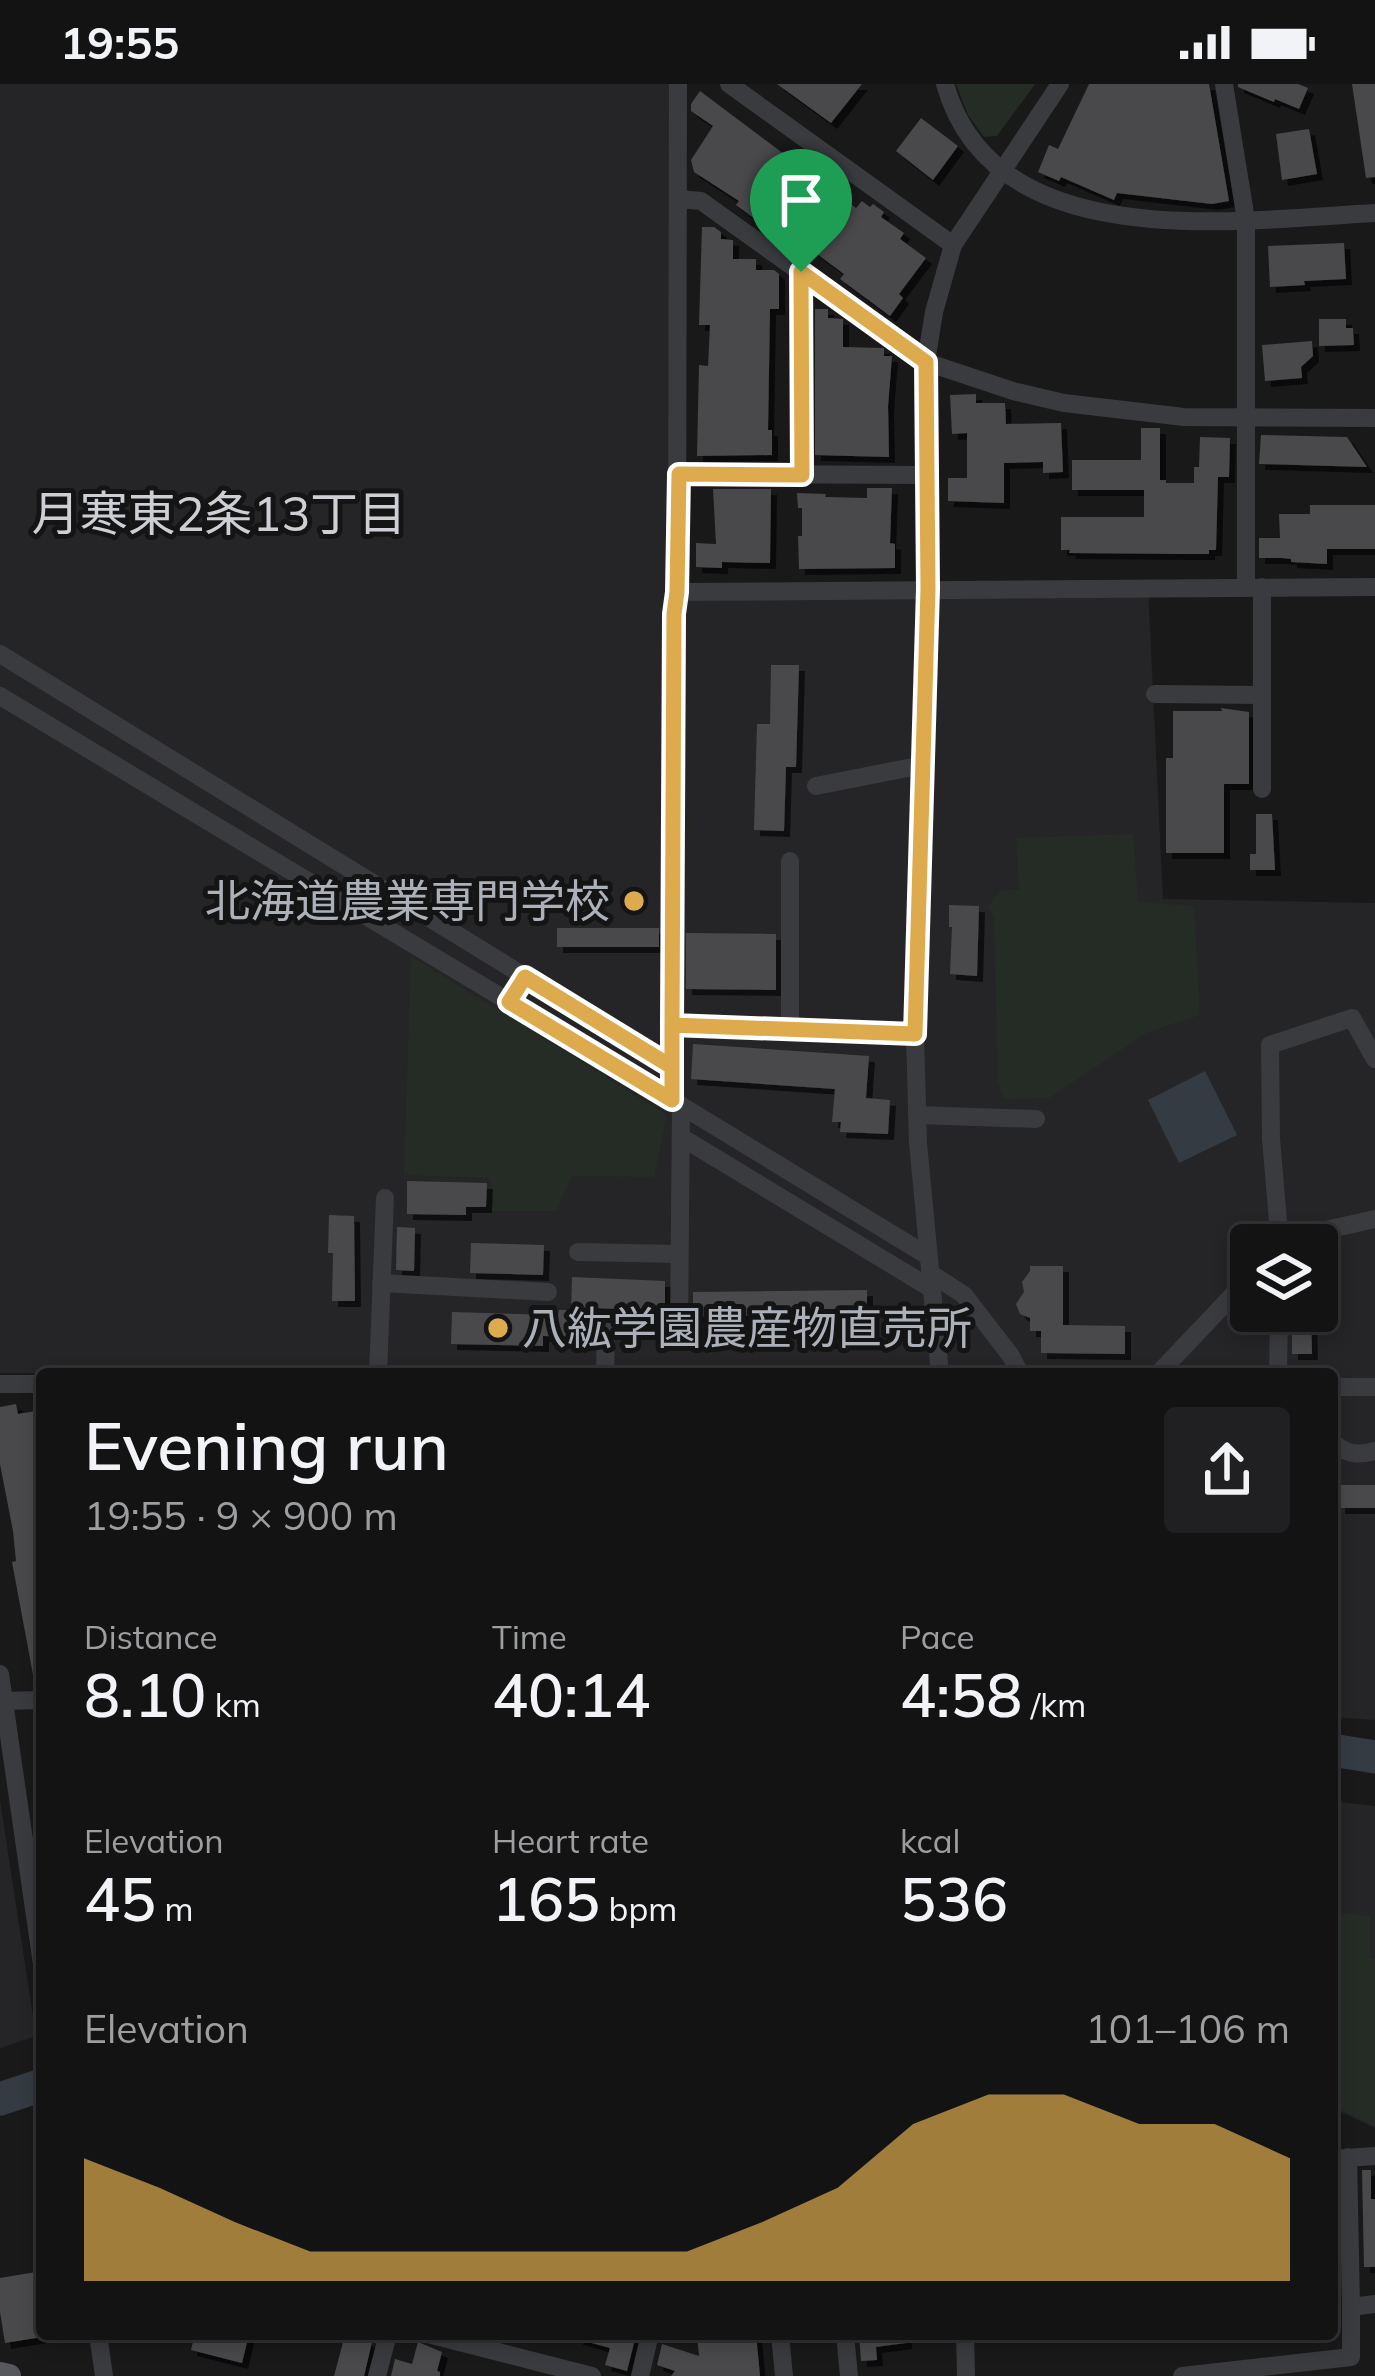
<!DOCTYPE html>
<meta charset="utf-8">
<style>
:root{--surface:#131314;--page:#202022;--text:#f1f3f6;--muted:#9d9ea0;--line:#323234;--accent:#ddab4e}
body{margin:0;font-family:Mulish,"Noto Sans JP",sans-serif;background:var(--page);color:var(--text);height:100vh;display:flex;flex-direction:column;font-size:45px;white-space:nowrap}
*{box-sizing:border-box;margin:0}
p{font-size:39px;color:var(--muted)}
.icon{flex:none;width:66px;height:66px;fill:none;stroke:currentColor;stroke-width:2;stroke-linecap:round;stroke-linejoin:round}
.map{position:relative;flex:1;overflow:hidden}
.side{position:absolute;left:36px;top:1284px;width:1302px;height:972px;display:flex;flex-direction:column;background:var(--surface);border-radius:12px;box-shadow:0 6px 18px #0003,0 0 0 3px var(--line)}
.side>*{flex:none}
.tools{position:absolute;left:1230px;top:1140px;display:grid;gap:24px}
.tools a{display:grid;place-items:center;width:108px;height:108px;border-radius:12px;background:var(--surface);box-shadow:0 6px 18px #0003,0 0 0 3px var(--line);font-size:60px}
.pin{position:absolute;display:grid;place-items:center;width:102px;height:102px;color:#fff;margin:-123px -51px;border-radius:50% 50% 50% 0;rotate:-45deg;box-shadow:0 0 12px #0007}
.pin .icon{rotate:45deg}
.round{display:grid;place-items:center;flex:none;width:126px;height:126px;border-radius:12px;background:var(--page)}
.summary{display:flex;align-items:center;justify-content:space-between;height:204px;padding:0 48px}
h1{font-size:66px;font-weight:600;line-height:90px}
.metrics{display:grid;grid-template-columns:repeat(3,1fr);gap:18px;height:204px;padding:12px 48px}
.metrics div{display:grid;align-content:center}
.metrics b{font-size:60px;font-weight:600}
.metrics small{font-size:33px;font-weight:400}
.metrics p{font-size:33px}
.chart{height:336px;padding:24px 48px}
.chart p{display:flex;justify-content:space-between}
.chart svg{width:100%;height:216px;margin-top:12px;fill:var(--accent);opacity:.7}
.status{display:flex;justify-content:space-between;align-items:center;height:84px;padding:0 60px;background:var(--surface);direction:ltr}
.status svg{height:33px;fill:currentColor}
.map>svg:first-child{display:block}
.built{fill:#252527;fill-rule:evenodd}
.green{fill:#252c26}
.water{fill:#343b42}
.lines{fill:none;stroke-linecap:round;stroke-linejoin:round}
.river{stroke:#343b42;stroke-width:33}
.building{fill:#48494c;filter:url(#shadow)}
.minor{stroke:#3a3b3f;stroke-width:18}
.major{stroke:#56585e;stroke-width:24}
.route-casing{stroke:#fff;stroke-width:24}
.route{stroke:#ddab4e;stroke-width:15}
.poi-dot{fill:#ddab4e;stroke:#141415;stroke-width:4.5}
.labels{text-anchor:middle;stroke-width:10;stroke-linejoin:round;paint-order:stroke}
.poi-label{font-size:45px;fill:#acb0b8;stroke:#141415;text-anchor:end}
.neighbourhood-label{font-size:48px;fill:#cdcfd5;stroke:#141415}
</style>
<div class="status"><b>19:55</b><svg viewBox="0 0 49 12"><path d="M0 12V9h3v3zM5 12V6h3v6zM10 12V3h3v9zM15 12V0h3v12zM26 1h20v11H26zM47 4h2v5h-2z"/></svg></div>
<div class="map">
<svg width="1375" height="2292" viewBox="0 0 1375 2292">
<defs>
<filter id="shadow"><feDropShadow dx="6" dy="6" stdDeviation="0" flood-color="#0009"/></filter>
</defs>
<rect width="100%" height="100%" fill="#19191a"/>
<!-- built -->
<g class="built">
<path d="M0 0H675L671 513 1148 503 1163 815 1375 819V1636L1332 1633V1290L0 1289ZM1251 1161H1317V1227H1251Z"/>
<polygon points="0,1716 36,1952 0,1964"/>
<polygon points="1332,1717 1375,1722 1375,2044 1335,2025 1332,2020"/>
</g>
<!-- green -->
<g class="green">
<polygon points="956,0 1035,0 997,52 984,53 968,31"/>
<polygon points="1133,750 1138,818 1194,822 1200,931 1148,948 1049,1014 1004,1015 998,999 994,832 987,823 1002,806 1019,806 1016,754"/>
<polygon points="411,872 667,1031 654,1093 572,1092 556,1127 492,1127 490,1094 404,1091"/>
<polygon points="1332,1828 1370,1832 1370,1874 1375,1875 1375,2042 1336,2023 1332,2014"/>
</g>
<!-- water -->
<polygon class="water" points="1205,987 1237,1051 1179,1079 1148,1016"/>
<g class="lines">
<!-- river -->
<g class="river">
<polyline points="1332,1666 1375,1673"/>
<polyline points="0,2015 42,2001"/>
</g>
</g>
<!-- building -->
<g class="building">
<polygon points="777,0 862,0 831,39"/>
<polygon points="1089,0 1209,0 1229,117 1212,120 1117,109 1114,116 1061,93 1059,97 1038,88 1049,61 1058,65"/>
<polygon points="1238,0 1298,0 1308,4 1299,25 1275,15 1274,18 1238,3"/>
<polygon points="1352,0 1375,0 1375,93 1366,94"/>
<polygon points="700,7 856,124 862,117 870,123 873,120 884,128 881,133 904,149 900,155 926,174 899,210 903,214 890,232 840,195 844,190 809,164 805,169 755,135 736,121 739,117 694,88 691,76 713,42 691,27 691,20"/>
<polygon points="921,34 958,62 933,96 896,67"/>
<polygon points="1309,45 1317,90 1282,96 1276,50"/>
<polygon points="702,143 714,143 721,148 721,155 733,156 733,175 756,175 756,186 774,186 779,190 779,225 770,225 768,346 772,346 772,371 697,372 699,281 708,282 710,241 699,241"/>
<polygon points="1344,159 1346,195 1304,197 1305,201 1270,203 1268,162"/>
<polygon points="815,225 828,225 828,234 843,235 843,263 884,264 884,272 892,272 888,322 889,373 815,371"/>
<polygon points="1319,235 1346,235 1346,244 1353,244 1354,261 1319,262"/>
<polygon points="1312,257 1313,272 1301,283 1302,294 1265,297 1262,261"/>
<polygon points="976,310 976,319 1005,319 1006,340 1061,339 1063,388 1043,389 1043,378 1004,379 1004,419 948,417 948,394 967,394 967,349 952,350 950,311"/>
<polygon points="1141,344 1160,344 1160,396 1166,396 1166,399 1194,399 1194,383 1199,383 1200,353 1230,354 1229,393 1218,393 1216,466 1209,466 1209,470 1185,470 1069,469 1070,466 1061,466 1061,433 1144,433 1144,406 1072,406 1072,376 1141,376"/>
<polygon points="1261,351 1347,353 1367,383 1259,380"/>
<polygon points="867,404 892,404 890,459 895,460 895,484 799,485 798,452 802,452 802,424 798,424 797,409 826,410 825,413 867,414"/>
<polygon points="713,405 771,405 770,479 722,478 722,484 696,483 696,459 716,460"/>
<polygon points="1310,421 1375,421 1375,465 1327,465 1327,480 1291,478 1291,475 1282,474 1259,474 1259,454 1280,454 1279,430 1310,430"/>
<polygon points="771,581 799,581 796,683 786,683 784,747 754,746 757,640 770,640"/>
<polygon points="1221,624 1249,628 1249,700 1224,700 1224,769 1166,769 1166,674 1173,674 1173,627 1222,627"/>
<polygon points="1256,730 1272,730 1275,786 1250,786 1250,770 1256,770"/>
<polygon points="949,821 979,822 977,892 950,890 952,843 949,843"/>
<rect x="557" y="844" width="102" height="19"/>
<polygon points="686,849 776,850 776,906 686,905"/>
<polygon points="693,960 869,972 866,1014 890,1016 888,1050 840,1048 841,1038 832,1038 835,1005 691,995"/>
<polygon points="407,1097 487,1099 486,1123 466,1123 466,1131 407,1130"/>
<polygon points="329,1131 354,1132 355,1217 332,1217 333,1169 328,1169"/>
<polygon points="397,1143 415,1144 414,1187 396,1186"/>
<polygon points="471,1159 544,1161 543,1191 470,1189"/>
<polygon points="1030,1182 1063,1182 1063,1241 1125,1242 1125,1270 1041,1269 1041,1247 1030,1247 1030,1234 1020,1230 1016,1220 1024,1208 1022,1198 1030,1187"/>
<polygon points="572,1193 665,1197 665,1227 592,1224 592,1253 543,1252 543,1262 451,1260 452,1228 558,1231 559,1226 571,1226"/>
<polygon points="867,1206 867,1259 818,1259 817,1230 693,1233 693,1208"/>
<polygon points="1292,1227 1311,1227 1312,1270 1292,1270"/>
<polygon points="16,1320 18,1330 42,1326 42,1418 36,1419 42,1455 42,1595 34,1596 12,1478 16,1477 13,1447 0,1380 0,1323"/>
<rect x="1339" y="1401" width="36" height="23"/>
<polygon points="1362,2086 1371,2086 1371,2115 1375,2115 1375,2183 1364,2183"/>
<polygon points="42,2187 42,2253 5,2259 0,2228 0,2194"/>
<polygon points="195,2250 249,2250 242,2279 191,2266"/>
<polygon points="578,2250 636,2251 627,2287 605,2281 610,2264 577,2255"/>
<polygon points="697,2250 756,2250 760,2292 671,2292 675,2287 657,2281 662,2260 699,2272"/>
<polygon points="859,2250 906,2250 906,2259 876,2263 877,2276 861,2277"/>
<polygon points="345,2251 372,2258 364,2292 334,2292"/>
<polygon points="418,2258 442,2268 437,2287 440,2288 440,2292 391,2292 395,2275 412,2280"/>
</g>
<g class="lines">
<!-- minor -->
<g class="minor">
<polyline points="678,0 677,508 1375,503"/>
<polyline points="729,0 953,161"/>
<path d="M945 0C994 174 1239 136 1375 129"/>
<polyline points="1224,0 1246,136 1246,503"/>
<polyline points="679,115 701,117 926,278 1013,307 1064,319 1184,333 1375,334"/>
<polyline points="801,188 802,390"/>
<polyline points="679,390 927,391"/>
<polyline points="677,508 674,531 672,1016 928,1172"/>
<polyline points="0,570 672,983"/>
<polyline points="1155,610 1262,611"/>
<polyline points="0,612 672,1016"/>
<polyline points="816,702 923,681"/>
<polyline points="1262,705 1262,503"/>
<polyline points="790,777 790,946"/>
<polyline points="672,941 915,950"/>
<polyline points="917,1031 1036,1035"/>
<polyline points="681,1053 932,1205"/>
<polyline points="1281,1156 1375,1135"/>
<polyline points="1280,1161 1271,1055 1270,961 1352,934 1375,975"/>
<polyline points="578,1168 679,1170"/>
<polyline points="930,1189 964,1211 1011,1272 1020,1290"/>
<polyline points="381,1199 548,1208"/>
<polyline points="378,1290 385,1114"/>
<polyline points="605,1290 606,1241 679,1242 681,1023"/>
<polyline points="940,1290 918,1059 915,950 928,504 926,278 934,228 953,161 1060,0"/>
<polyline points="1158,1290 1251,1192"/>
<polyline points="1278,1290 1279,1227"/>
<polyline points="0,1300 42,1300"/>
<polyline points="1332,1303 1375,1303"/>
<path d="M1332 1358C1346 1370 1357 1372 1375 1367"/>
<polyline points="0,1590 42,1880"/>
<polyline points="4,1617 42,1616"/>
<polyline points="1348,2073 1351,2223"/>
<polyline points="1332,2075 1375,2072"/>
<polyline points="98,2250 104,2292"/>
<polyline points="428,2250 592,2292"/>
<polyline points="780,2250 784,2292"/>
<polyline points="845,2250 849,2292"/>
<polyline points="965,2250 966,2292"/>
<polyline points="377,2292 388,2250"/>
<polyline points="640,2292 650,2250"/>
<polyline points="1182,2292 1351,2273 1351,2223 1375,2220"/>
</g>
<!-- major -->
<polyline class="major" points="0,2290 9,2292"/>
</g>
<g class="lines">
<defs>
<polyline id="route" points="801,188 802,391 679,390 677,508 674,530 672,941 672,983 525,893 509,918 672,1016 672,941 915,950 928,504 926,278 801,188"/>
</defs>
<!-- route casing -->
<use href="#route" class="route-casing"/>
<!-- route -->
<use href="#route" class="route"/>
</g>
<!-- markers -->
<g class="poi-dot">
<circle cx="634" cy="817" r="12"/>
<circle cx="498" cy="1244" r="12"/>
</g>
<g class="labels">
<!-- poi labels -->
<g class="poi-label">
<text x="610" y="833">北海道農業専門学校</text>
<text x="522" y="1260" text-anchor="start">八紘学園農産物直売所</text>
</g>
<!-- neighbourhood labels -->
<g class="neighbourhood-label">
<text x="219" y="447">月寒東2条13丁目</text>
</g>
</g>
</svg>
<div class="tools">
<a><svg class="icon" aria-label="layers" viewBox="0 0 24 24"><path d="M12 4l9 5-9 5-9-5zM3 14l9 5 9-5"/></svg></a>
</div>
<div class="pin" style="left:801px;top:188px;background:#1e9e55"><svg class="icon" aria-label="arrive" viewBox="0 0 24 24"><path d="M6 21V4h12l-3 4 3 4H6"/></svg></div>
<section class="side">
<div class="summary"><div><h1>Evening run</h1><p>19:55 · 9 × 900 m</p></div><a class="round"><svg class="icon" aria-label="share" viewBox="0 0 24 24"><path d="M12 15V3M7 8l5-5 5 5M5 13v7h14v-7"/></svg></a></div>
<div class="metrics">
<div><p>Distance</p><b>8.10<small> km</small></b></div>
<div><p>Time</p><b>40:14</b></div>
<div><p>Pace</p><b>4:58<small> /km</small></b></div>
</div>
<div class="metrics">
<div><p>Elevation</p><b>45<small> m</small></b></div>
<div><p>Heart rate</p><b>165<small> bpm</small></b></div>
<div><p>kcal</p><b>536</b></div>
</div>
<div class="chart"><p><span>Elevation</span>101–106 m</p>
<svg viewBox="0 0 160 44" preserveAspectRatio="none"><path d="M0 44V19L10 25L20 32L30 38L40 38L50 38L60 38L70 38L80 38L90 32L100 25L110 12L120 6L130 6L140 12L150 12L160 19V44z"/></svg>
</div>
</section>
</div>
